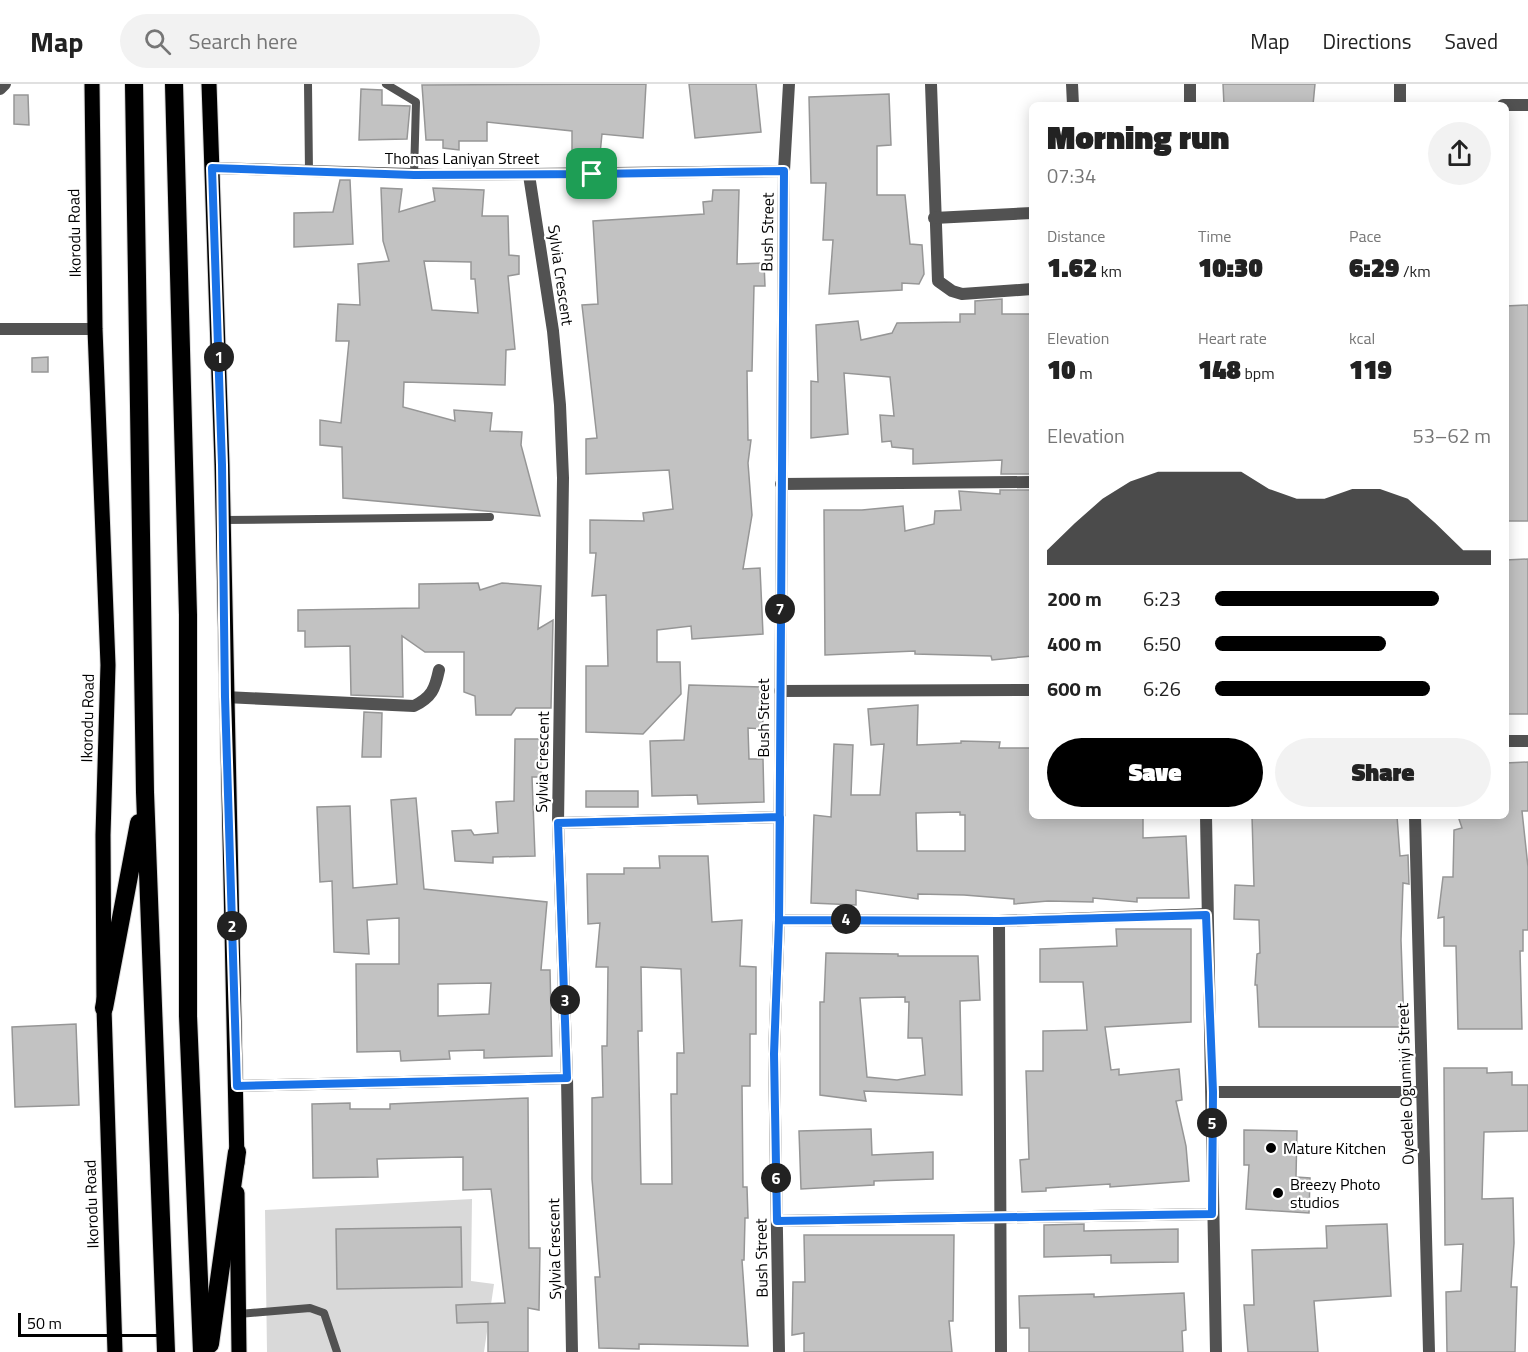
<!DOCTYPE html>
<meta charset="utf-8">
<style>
:root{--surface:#fff;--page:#f2f2f2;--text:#222;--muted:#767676;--line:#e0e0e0;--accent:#000}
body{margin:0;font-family:"Titillium Web",sans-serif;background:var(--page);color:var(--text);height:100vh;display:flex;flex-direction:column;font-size:22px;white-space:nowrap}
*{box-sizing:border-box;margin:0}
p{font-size:20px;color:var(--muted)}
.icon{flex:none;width:33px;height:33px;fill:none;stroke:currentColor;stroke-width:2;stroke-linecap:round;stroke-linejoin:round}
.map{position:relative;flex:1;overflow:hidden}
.side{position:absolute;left:1029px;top:18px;width:480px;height:717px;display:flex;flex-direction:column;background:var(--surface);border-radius:9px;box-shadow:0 3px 15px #0003}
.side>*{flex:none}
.scale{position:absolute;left:18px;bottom:15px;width:142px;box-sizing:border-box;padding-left:6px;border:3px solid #000;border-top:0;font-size:16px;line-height:21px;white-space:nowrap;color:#000;-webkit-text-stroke:4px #fff;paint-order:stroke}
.pin{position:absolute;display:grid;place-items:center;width:51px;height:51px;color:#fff;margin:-26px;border-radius:12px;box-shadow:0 3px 9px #0006}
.km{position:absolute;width:30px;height:30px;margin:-15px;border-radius:50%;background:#222;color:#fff;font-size:16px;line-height:30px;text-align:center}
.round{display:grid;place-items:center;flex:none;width:63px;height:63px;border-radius:32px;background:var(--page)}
.head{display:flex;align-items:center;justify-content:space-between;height:102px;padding:0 18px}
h1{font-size:33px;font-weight:800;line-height:45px}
.figures{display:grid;grid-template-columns:repeat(3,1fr);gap:9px;height:102px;padding:6px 18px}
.figures div{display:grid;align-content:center}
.figures b{font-size:26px;font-weight:800}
.figures small{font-size:16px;font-weight:400}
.figures p{font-size:16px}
.chart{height:168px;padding:12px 18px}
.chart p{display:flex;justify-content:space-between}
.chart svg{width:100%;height:108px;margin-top:6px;fill:var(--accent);opacity:.7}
.cta{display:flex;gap:12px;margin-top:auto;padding:12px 18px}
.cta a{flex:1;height:69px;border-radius:36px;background:var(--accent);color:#fff;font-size:24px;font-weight:800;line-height:69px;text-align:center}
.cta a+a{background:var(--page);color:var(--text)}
ul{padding:0 18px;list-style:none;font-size:20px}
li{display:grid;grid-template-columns:96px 72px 1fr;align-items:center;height:45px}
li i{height:15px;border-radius:8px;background:var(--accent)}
header{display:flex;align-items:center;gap:36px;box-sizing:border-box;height:84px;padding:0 30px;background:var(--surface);border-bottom:2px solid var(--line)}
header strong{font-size:28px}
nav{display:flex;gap:33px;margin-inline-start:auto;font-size:21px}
.search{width:420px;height:54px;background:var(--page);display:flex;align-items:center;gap:15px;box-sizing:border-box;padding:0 21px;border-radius:33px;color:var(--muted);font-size:22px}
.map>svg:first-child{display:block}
.green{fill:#d9d9d9}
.building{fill:#c2c2c2;stroke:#969696;stroke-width:1.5;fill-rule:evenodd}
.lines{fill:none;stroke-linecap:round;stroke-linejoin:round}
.primary-casing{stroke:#dbdbdb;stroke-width:17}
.highway-casing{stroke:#dbdbdb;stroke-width:20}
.lane{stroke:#525252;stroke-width:8}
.street{stroke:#525252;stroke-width:12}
.primary{stroke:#000;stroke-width:15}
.highway{stroke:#000;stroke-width:18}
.route-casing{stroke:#fff;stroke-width:12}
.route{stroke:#1a73e8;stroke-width:8}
.poi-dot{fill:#000;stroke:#fff;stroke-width:2}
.labels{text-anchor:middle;stroke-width:4.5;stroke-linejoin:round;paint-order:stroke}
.street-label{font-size:16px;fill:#000;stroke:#fff}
.poi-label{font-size:16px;fill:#000;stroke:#fff;text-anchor:start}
</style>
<header>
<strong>Map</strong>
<div class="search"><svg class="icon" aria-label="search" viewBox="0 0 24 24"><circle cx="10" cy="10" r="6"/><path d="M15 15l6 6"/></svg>Search here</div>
<nav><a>Map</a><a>Directions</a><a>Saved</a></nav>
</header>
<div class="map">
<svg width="1528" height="1268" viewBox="0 0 1528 1268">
<rect width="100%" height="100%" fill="#fff"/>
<!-- green -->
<polygon class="green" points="472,1115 471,1197 494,1200 484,1268 267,1268 265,1126"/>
<!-- building -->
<g class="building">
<polygon points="646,0 643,54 602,50 600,70 572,67 572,47 487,38 487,57 459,57 459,66 443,64 443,56 426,56 422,1"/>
<polygon points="689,0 756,0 761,48 695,54"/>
<polygon points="1223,0 1315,0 1313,21 1224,21"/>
<polygon points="361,5 382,6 382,21 410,22 407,55 359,56"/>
<polygon points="889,10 891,61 877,62 877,111 905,111 910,160 922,161 924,190 919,200 902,199 902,206 829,210 833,156 823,156 826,99 811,99 809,13"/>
<polygon points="14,11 28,11 29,41 14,40"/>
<polygon points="340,96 350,96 353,160 294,163 294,129 333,128"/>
<path d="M381 104 402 105 399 128 435 117 433 104 484 106 482 132H508L509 171 519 172V190L508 192 515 265 506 266 505 301 404 298 403 323 455 337 454 326 492 329 490 347 522 348 521 361 540 432 343 414 342 363 320 361V336L341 339 349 257H336L338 220 360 221 358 180 389 177 383 157ZM424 177 471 178V195H475L478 229 432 226Z"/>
<polygon points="713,106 739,106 737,180 764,179 765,202 754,202 752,287 747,287 748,356 751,356 748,379 752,431 743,485 760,484 763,550 692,555 691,542 657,546 657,578 680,578 681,610 643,650 586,648 586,582 608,582 606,511 592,512 596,469 590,469 590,436 644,437 643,429 673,425 669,386 586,390 586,355 597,354 582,221 598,220 593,137 704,130 703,118 712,117"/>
<polygon points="1002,215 1002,230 1032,230 1032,390 1001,390 1002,376 913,380 913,365 892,363 891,357 882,358 880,331 894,332 890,293 844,289 848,350 811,354 811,297 818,298 816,241 858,237 861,256 892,249 897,239 960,238 960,230 975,230 975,217"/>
<polygon points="1528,221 1528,437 1506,437 1506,222"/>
<polygon points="48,273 48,288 32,288 32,274"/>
<polygon points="1000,406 1032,406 1032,572 992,576 991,572 915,570 915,567 825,571 824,426 862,426 903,422 905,447 934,440 935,427 961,426 959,407 1000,410"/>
<polygon points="1528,475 1528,630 1506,630 1506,476"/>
<polygon points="478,499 480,506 502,499 541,502 538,545 553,536 551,624 516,624 511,631 476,631 475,612 464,608 464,568 425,568 402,552 403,613 351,611 350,562 305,563 305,547 298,547 298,526 419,524 419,500"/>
<polygon points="689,601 762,603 763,645 748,644 749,675 763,675 764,718 698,720 697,711 652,712 650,657 684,656"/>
<path d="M918 621 917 661 961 659V657L1000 658 999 664H1032V732H1143V754L1186 752 1189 814H1137V818L1093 814V818L1048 817 1014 820V815L964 811 918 810V815L856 806V821L811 819 814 731 831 733 834 660 853 661 851 711H880L884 660 871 661 868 625ZM960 728V731H965V767H917L916 729Z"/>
<polygon points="364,628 382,629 381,673 362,673"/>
<polygon points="515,655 541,655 541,693 532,693 535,772 493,773 493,779 455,777 452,747 471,746 474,751 498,749 496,718 514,717"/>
<polygon points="1528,678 1528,727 1522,727 1528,783 1528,846 1523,846 1523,867 1520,867 1522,945 1458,945 1456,862 1444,862 1444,833 1438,834 1443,793 1453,793 1454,746 1462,744 1458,732 1506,732 1506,679"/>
<rect x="586" y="707" width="52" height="16"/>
<path d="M416 714 424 805 547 818 541 886H550L552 972 484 974V966L449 967 450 975 401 977 400 967 357 968 356 880H399V834L367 836 369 870 334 868 332 797 320 798 317 723 350 722 353 804 397 800 391 716ZM491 899 489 930 438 932V900Z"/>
<polygon points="1252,732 1397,732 1400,772 1408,771 1409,800 1403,799 1401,856 1404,943 1259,943 1257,901 1255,901 1257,870 1260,869 1259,836 1234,835 1235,801 1254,802"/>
<path d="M659 772H708L712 838 742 836 740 882 756 883V950H750V1002H742L743 1103H747L748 1134H745L744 1176H742L748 1262 639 1260V1265L599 1264 595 1193H600L592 1095V1014L603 1013 602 962H607L608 883H596L600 839 588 840 587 790H624V784H660ZM641 883 681 885 684 969H677V1010H671L672 1100H641L638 947H642Z"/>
<polygon points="1116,845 1191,845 1191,938 1105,943 1111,986 1119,985 1119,991 1179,985 1182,1016 1176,1017 1186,1062 1189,1097 1110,1103 1110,1100 1046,1104 1046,1107 1022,1108 1020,1076 1029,1075 1026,987 1043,987 1043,947 1087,946 1083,898 1040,898 1040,865 1117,862"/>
<path d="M826 869 898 870V872H978L980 916 960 917 962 1011 864 1007 866 1017 820 1011V918H824ZM905 913V918H909L908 954H922L925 991 897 996 867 993 860 914Z"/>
<polygon points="76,940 79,1021 15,1023 12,943"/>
<polygon points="1444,984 1487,984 1487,989 1512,988 1512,1001 1528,1001 1528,1047 1484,1048 1482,1115 1513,1114 1514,1159 1511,1203 1517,1203 1515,1268 1447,1268 1446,1208 1461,1207 1463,1160 1445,1161"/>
<polygon points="528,1014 529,1164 540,1164 539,1226 528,1224 528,1268 488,1268 488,1238 457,1239 456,1221 505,1219 491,1105 463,1106 463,1073 377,1075 378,1093 313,1094 312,1020 350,1019 350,1025 390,1025 390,1020"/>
<polygon points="871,1045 872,1071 933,1068 933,1095 874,1097 874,1101 801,1105 799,1047"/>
<polygon points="1244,1046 1297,1047 1296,1093 1310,1094 1309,1129 1246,1125 1249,1081 1244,1081"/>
<polygon points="1084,1140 1084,1147 1178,1145 1178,1178 1111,1179 1111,1171 1044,1173 1044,1141"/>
<polygon points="1387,1140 1391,1212 1314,1217 1318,1268 1248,1268 1244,1221 1254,1221 1252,1166 1327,1164 1326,1142"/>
<polygon points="461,1143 462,1203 337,1205 336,1145"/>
<polygon points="804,1151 954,1151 953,1237 949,1237 952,1268 804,1268 804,1249 792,1251 793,1198 805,1198"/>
<polygon points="1184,1209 1186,1246 1182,1247 1183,1268 1029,1268 1029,1244 1020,1244 1019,1212 1094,1210 1094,1213"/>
</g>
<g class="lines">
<defs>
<g id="primary">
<polyline points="92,0 95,245 108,581 103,751 104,924 115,1268"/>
<polyline points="209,0 222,381 237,1079"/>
<polyline points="237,1109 239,1268"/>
</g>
<g id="highway">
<polyline points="134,0 145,708 166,1268"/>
<polyline points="174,0 188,531 188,932 202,1268"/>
<polyline points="104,924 139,739"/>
<polyline points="210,1260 237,1068"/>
</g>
</defs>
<!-- primary casing -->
<use href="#primary" class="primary-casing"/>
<!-- highway casing -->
<use href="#highway" class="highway-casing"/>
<!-- lane -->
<g class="lane">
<polyline points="308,0 309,88"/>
<polyline points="386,0 416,18 414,91"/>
<polyline points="223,436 490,433"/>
<polyline points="239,1230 310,1224 324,1229 337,1268"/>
</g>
<!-- street -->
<g class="street">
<polyline points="931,0 938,197 952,207 962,210 1032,205"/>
<polyline points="1072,0 1073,21"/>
<polyline points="1190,0 1190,21"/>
<polyline points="0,5 5,0"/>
<polyline points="1400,21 1400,0"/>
<polyline points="1503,21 1528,21"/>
<polyline points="212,84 443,91 784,87"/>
<polyline points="529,91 553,247 560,321 563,394 558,739 567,994 572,1268"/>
<polyline points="934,134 1032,129"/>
<polyline points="0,245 95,245"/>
<polyline points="781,400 1032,398"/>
<polyline points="780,607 1032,606"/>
<path d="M225 613 414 622C432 613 435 605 439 586"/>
<polyline points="1506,657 1528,657"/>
<polyline points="1206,732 1216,1268"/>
<polyline points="1415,732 1429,1268"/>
<polyline points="558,739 780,733"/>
<polyline points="779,836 999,837 1206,830"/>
<polyline points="999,837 1001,1268"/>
<polyline points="237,1002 567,994"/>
<polyline points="1213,1008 1422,1008"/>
<polyline points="777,1137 1212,1130"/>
<polyline points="779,1268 774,970 779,836 784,87 789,0"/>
</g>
<!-- primary -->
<use href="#primary" class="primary"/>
<!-- highway -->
<use href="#highway" class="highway"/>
</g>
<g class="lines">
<defs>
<polyline id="route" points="592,90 414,91 212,84 222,381 225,613 237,1002 567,994 558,739 780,733 779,836 999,837 1206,831 1213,1008 1212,1130 777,1137 774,970 779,836 784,87 592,90"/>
</defs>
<!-- route casing -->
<use href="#route" class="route-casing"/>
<!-- route -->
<use href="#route" class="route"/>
</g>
<!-- markers -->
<g class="poi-dot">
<circle cx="1271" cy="1064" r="6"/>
<circle cx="1278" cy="1109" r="6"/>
</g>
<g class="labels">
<!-- street labels -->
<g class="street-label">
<text x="462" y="80">Thomas Laniyan Street</text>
<text transform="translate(767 148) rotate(-89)" y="6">Bush Street</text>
<text transform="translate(74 149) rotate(-91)" y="6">Ikorodu Road</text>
<text transform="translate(561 191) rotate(82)" y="6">Sylvia Crescent</text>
<text transform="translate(87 634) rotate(-89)" y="6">Ikorodu Road</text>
<text transform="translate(763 634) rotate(-90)" y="6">Bush Street</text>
<text transform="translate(542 678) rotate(-89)" y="6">Sylvia Crescent</text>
<text transform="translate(1405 1000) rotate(-92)" y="6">Oyedele Ogunniyi Street</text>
<text transform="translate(91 1120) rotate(-92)" y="6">Ikorodu Road</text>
<text transform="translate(554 1165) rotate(-91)" y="6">Sylvia Crescent</text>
<text transform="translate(761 1174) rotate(-91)" y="6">Bush Street</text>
</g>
<!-- poi labels -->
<g class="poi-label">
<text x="1283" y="1070">Mature Kitchen</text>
<text x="1290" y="1106">Breezy Photo<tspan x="1290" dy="18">studios</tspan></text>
</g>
</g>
</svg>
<div class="scale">50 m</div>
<div class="pin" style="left:592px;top:90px;background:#1e9e55"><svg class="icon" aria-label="arrive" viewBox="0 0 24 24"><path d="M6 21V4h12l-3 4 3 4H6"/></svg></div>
<b class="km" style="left:219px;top:273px">1</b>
<b class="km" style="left:232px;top:842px">2</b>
<b class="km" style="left:565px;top:916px">3</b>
<b class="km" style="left:846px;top:835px">4</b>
<b class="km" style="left:1212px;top:1039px">5</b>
<b class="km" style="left:776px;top:1094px">6</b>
<b class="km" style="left:780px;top:525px">7</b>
<section class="side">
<div class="head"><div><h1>Morning run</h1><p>07:34</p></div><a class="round"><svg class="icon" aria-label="share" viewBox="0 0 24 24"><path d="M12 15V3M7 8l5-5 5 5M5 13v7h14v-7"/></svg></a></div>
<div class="figures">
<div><p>Distance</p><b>1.62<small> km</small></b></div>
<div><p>Time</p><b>10:30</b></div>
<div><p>Pace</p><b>6:29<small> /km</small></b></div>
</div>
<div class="figures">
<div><p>Elevation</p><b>10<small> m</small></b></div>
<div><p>Heart rate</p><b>148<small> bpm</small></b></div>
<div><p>kcal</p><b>119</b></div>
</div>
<div class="chart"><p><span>Elevation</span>53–62 m</p>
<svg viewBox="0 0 160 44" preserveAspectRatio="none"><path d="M0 44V38L10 27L20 17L30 10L40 6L50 6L60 6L70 6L80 13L90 17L100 17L110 13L120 13L130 17L140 27L150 38L160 38V44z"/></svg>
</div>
<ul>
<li><b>200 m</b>6:23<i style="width:81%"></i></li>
<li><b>400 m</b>6:50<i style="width:62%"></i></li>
<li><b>600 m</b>6:26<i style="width:78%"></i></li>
</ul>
<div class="cta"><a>Save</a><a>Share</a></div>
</section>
</div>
